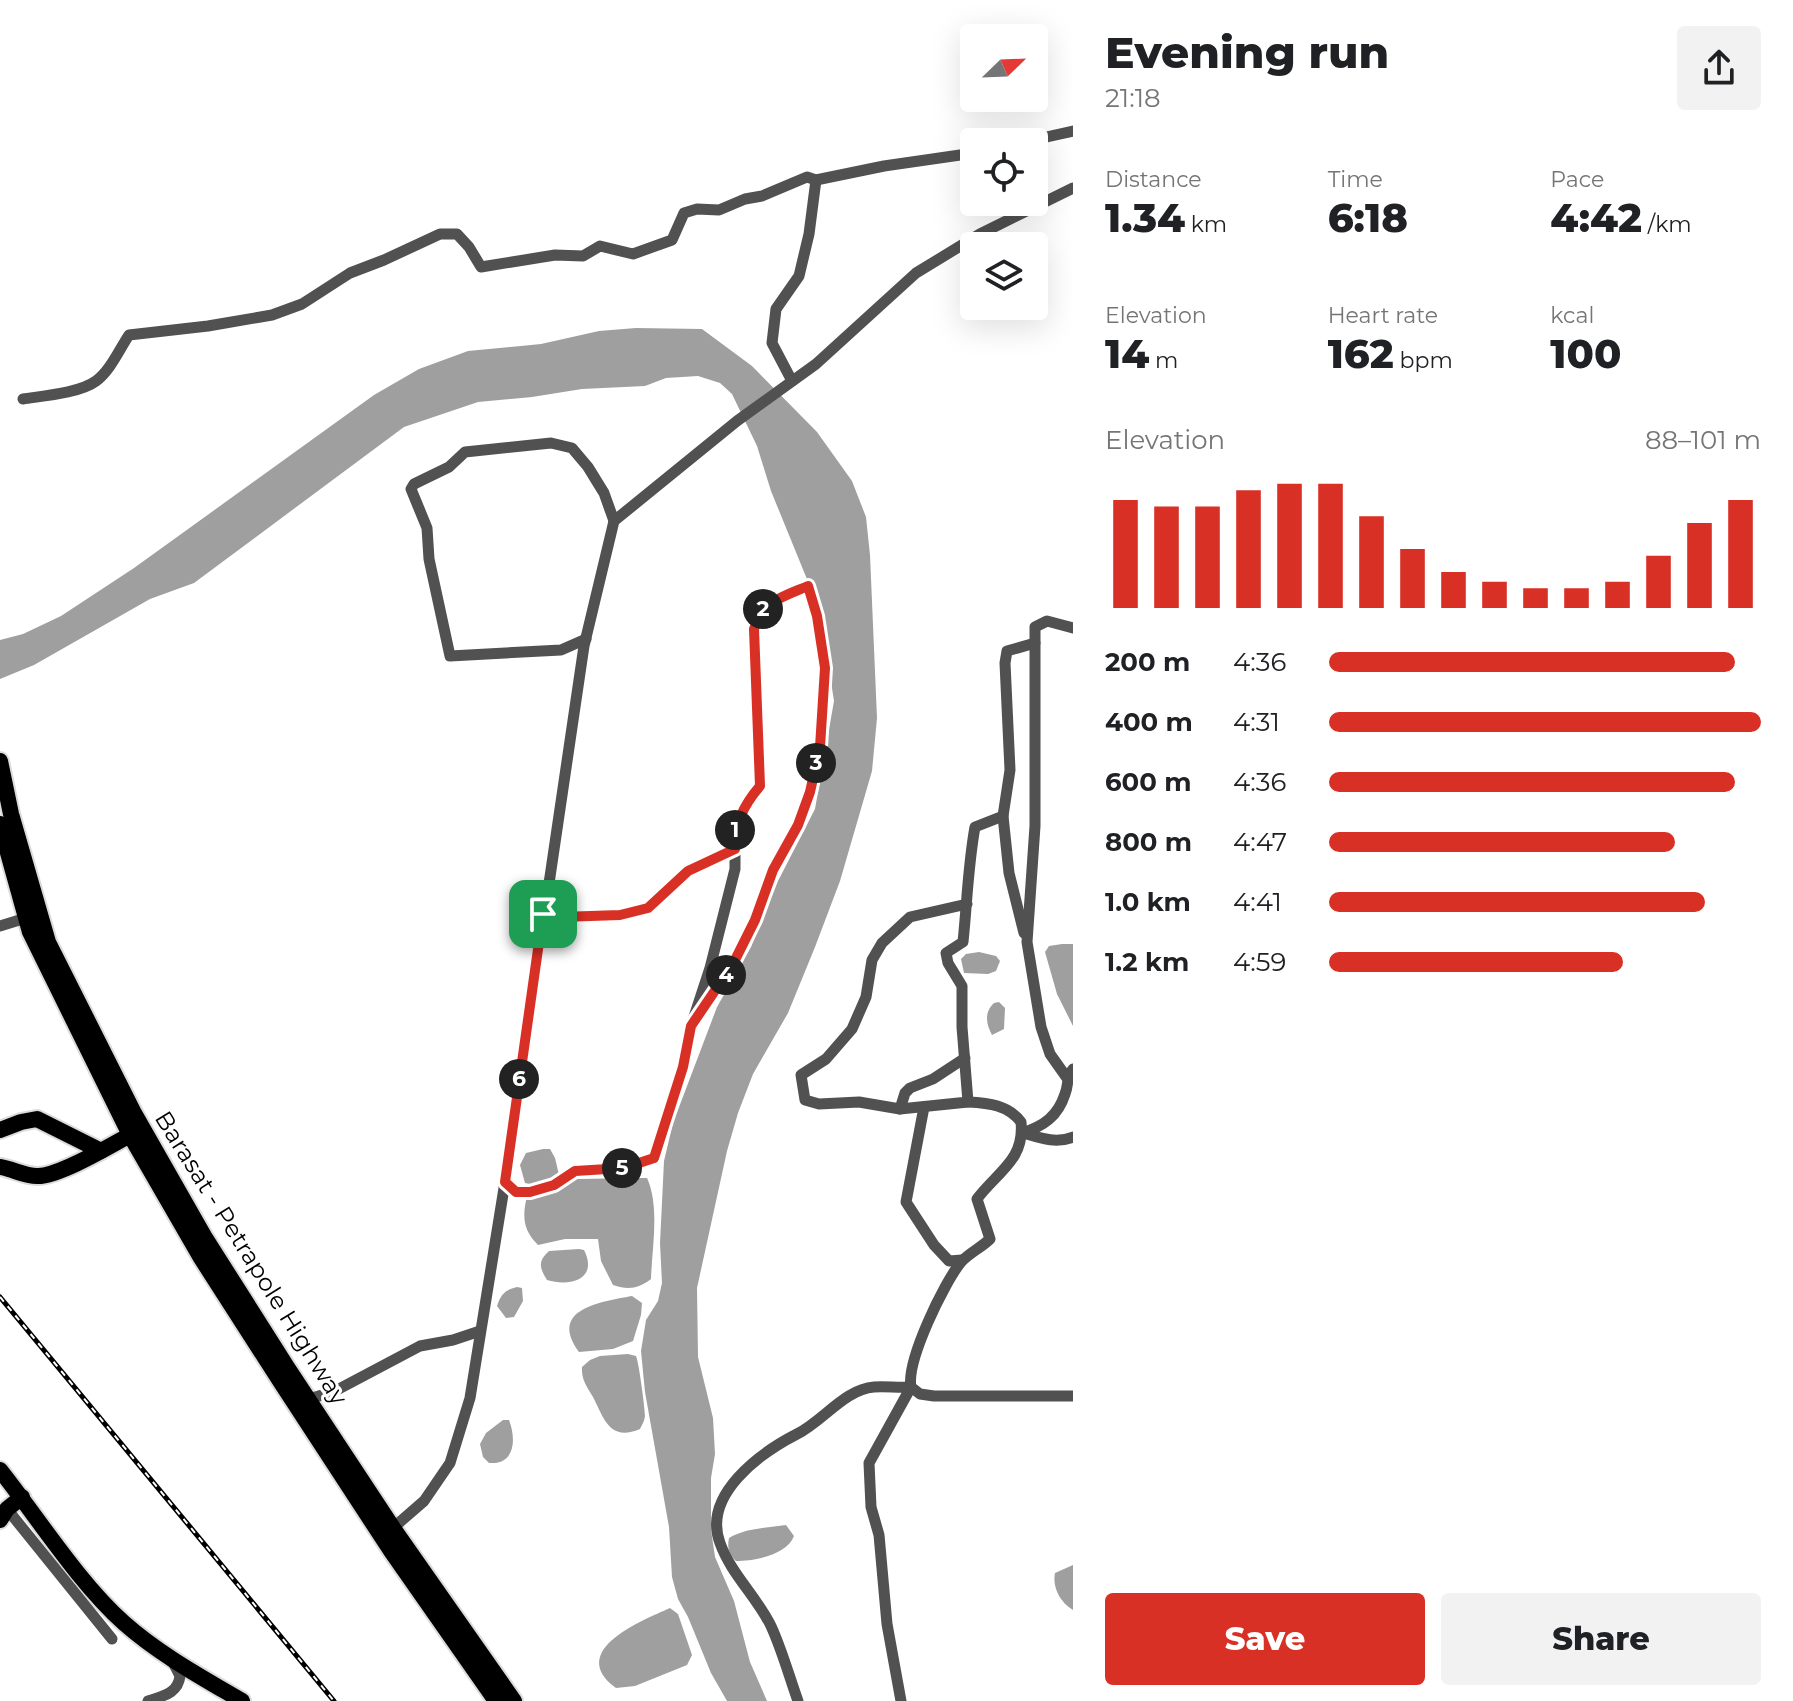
<!DOCTYPE html>
<meta charset="utf-8">
<style>
:root{--surface:#fff;--page:#f2f2f2;--text:#202124;--muted:#757577;--accent:#d93025}
body{margin:0;font-family:Montserrat,sans-serif;background:var(--page);color:var(--text);height:100vh;display:flex;flex-direction:column;font-size:30px;white-space:nowrap}
*{box-sizing:border-box;margin:0}
p{font-size:26px;color:var(--muted)}
.icon{flex:none;width:44px;height:44px;fill:none;stroke:currentColor;stroke-width:2;stroke-linecap:round;stroke-linejoin:round}
.map{position:relative;flex:1;overflow:hidden}
.sheet{display:flex;flex-direction:column;background:var(--surface);width:720px}
.sheet>*{flex:none}
.needle{width:52px;rotate:67deg}
.fabs{position:absolute;left:960px;top:24px;display:grid;gap:16px}
.fabs a{display:grid;place-items:center;width:88px;height:88px;border-radius:8px;background:var(--surface);box-shadow:0 8px 32px #0002;font-size:40px}
.pin{position:absolute;display:grid;place-items:center;width:68px;height:68px;color:#fff;margin:-34px;border-radius:16px;box-shadow:0 4px 12px #0006}
.km{position:absolute;width:40px;height:40px;margin:-20px;border-radius:50%;background:#222;color:#fff;font-size:22px;line-height:40px;text-align:center}
.round{display:grid;place-items:center;flex:none;width:84px;height:84px;border-radius:8px;background:var(--page)}
.headline{display:flex;align-items:center;justify-content:space-between;height:136px;padding:0 32px}
h1{font-size:44px;font-weight:800;line-height:60px}
.metrics{display:grid;grid-template-columns:repeat(3,1fr);gap:12px;height:136px;padding:8px 32px}
.metrics div{display:grid;align-content:center}
.metrics b{font-size:40px;font-weight:800}
.metrics small{font-size:22px;font-weight:400}
.metrics p{font-size:22px}
.chart{height:224px;padding:16px 32px}
.chart p{display:flex;justify-content:space-between}
.chart svg{width:100%;height:144px;margin-top:8px;stroke:var(--accent);stroke-width:6}
.cta{display:flex;gap:16px;margin-top:auto;padding:16px 32px}
.cta a{flex:1;height:92px;border-radius:8px;background:var(--accent);color:#fff;font-size:32px;font-weight:800;line-height:92px;text-align:center}
.cta a+a{background:var(--page);color:var(--text)}
ul{padding:0 32px;list-style:none;font-size:26px}
li{display:grid;grid-template-columns:128px 96px 1fr;align-items:center;height:60px}
li i{height:20px;border-radius:10px;background:var(--accent)}
main{display:flex;flex:1;min-height:0}
.map>svg:first-child{display:block}
.water{fill:#9f9f9f}
.lines{fill:none;stroke-linecap:round;stroke-linejoin:round}
.highway-casing{stroke:#dbdbdb;stroke-width:20}
.minor{stroke:#515151;stroke-width:11}
.highway{stroke:#000;stroke-width:16}
.rail-casing{stroke:#000;stroke-width:5}
.rail{stroke:#fff;stroke-width:2;stroke-dasharray:6;stroke-linecap:butt}
.route-casing{stroke:#fff;stroke-width:16}
.route{stroke:#d93025;stroke-width:10}
.labels{text-anchor:middle;stroke-width:6;stroke-linejoin:round;paint-order:stroke}
.street-label{font-size:24px;fill:#000;stroke:#fff}
</style>
<main>
<div class="map">
<svg width="1073" height="1701" viewBox="0 0 1073 1701">
<rect width="100%" height="100%" fill="#fff"/>
<!-- water -->
<g class="water">
<polygon points="636,328 702,329 752,366 817,432 852,481 866,517 870,555 877,718 872,771 840,881 815,947 788,1013 753,1074 738,1113 727,1151 697,1288 698,1357 713,1418 715,1454 711,1478 711,1530 715,1557 734,1601 750,1662 767,1701 727,1701 711,1673 688,1617 678,1599 672,1577 669,1527 645,1392 641,1351 646,1320 658,1301 662,1283 660,1243 664,1161 673,1123 717,1007 751,947 778,881 815,809 834,701 820,611 771,491 757,446 732,394 720,383 698,376 666,378 645,386 582,389 532,397 478,402 404,427 194,583 150,599 34,665 0,679 0,640 23,634 61,616 134,568 374,395 419,369 468,351 541,344 599,331"/>
<polygon points="1062,944 1073,944 1073,1026 1057,994 1045,952 1049,946"/>
<polygon points="979,952 996,956 1000,961 996,971 988,974 964,973 961,959 966,954"/>
<path d="M999 1002 1005 1008 1004 1029 992 1035C986 1024 984 1012 994 1003Z"/>
<path d="M543 1149H550L555 1158 559 1175C550 1184 537 1186 525 1183L520 1165 526 1153Z"/>
<path d="M647 1178C660 1207 652 1247 651 1279 638 1289 628 1290 613 1285L601 1261 598 1239H565L538 1245C523 1230 522 1217 527 1196L571 1179Z"/>
<path d="M579 1249 584 1250C599 1280 569 1287 547 1280 539 1267 538 1261 549 1251Z"/>
<path d="M517 1287 522 1288 523 1301 514 1317 506 1318 497 1306C501 1294 505 1290 517 1287Z"/>
<path d="M632 1296 642 1303 641 1315 633 1341 613 1349 579 1352C548 1309 600 1302 632 1296Z"/>
<path d="M628 1354 636 1356C639 1363 645 1409 645 1416 644 1422 643 1423 640 1429 609 1442 604 1418 593 1397 587 1387 581 1379 582 1367L590 1360 600 1356Z"/>
<path d="M503 1420H509C516 1438 516 1465 489 1463L483 1457 480 1444 486 1433Z"/>
<path d="M786 1525 794 1536C787 1555 754 1561 736 1561 729 1554 727 1548 729 1538 746 1528 767 1528 786 1525Z"/>
<path d="M1073 1565V1610C1061 1603 1052 1588 1055 1573Z"/>
<path d="M670 1608 678 1614 692 1655 687 1665 635 1686 616 1688C566 1651 641 1621 670 1608Z"/>
</g>
<g class="lines">
<defs>
<g id="highway">
<polyline points="0,761 11,814 48,942 134,1113 204,1236 287,1367 393,1528 514,1701"/>
<polyline points="0,824 30,932 130,1135 201,1258 280,1381 391,1551 496,1701"/>
<polyline points="0,1130 21,1122 37,1119 101,1151"/>
<path d="M0 1167C13 1169 24 1176 37 1176 58 1177 110 1146 130 1135"/>
<path d="M0 1470C38 1518 79 1583 124 1623 159 1654 201 1677 242 1701"/>
<polyline points="0,1520 7,1509 22,1497"/>
</g>
</defs>
<!-- highway casing -->
<use href="#highway" class="highway-casing"/>
<!-- minor -->
<g class="minor">
<polyline points="1024,142 1073,131"/>
<polyline points="792,381 772,343 776,309 799,276 809,234 816,180 884,166 974,153"/>
<path d="M23 399C42 396 80 393 96 381 110 371 119 350 129 335L208 326 272 315 302 304 350 273 384 260 440 234H457L469 247 481 267 555 255 583 256 600 246 633 254 672 240 684 213 697 209 719 210 745 199 762 196 807 177 816 180"/>
<polyline points="586,639 561,650 450,656 429,559 427,528 411,489 414,484 449,467 465,452 551,443 572,448 588,467 604,493 614,521"/>
<path d="M967 904 910 917 882 943 872 960 866 997 852 1029 826 1059 801 1075 805 1100 819 1104 859 1102 900 1109 968 1102 962 1027V986L948 963 946 953 963 942C967 904 968 865 975 827L1003 816"/>
<polyline points="543,914 561,917 620,915 648,908 688,871 735,849"/>
<polyline points="0,926 26,918"/>
<polyline points="1024,933 1009,873 1003,816 1010,770 1005,663 1007,651 1035,643"/>
<polyline points="1067,1078 1050,1054 1041,1027 1027,942 1035,826 1035,627 1047,621 1073,628"/>
<path d="M968 1102C989 1103 1008 1105 1021 1122 1025 1160 997 1172 977 1199L990 1239C982 1247 969 1253 961 1262 944 1283 906 1361 911 1387L920 1394 934 1396H1073"/>
<polyline points="924,1107 906,1202 934,1245 949,1261 962,1260"/>
<polyline points="900,1109 905,1093 910,1088 933,1079 965,1058"/>
<path d="M1022 1133C1044 1126 1058 1116 1065 1094 1069 1084 1066 1077 1073 1069"/>
<path d="M1023 1133C1040 1138 1056 1144 1073 1137"/>
<path d="M505 1182 516 1192H530L554 1185 575 1171 624 1168 654 1158 683 1067 691 1026 710 968 735 869V829L746 803 760 786 754 629C763 601 782 596 808 586L817 616 825 668 820 747 810 792 798 825 773 870 755 920 733 964 691 1026"/>
<polyline points="309,1399 335,1391 420,1346 453,1340 480,1331"/>
<polyline points="7,1509 112,1639"/>
<polyline points="393,1528 424,1501 450,1463 470,1398 505,1182 584,646 614,521 737,421 816,364 916,273 980,234 1073,188"/>
<path d="M148 1701C162 1696 178 1694 180 1676L173 1662"/>
<path d="M798 1701C789 1676 782 1650 771 1626 757 1597 731 1574 720 1543 702 1495 760 1453 797 1434 823 1421 845 1389 874 1387 886 1386 898 1388 911 1387L869 1463 871 1507 879 1535 887 1624 901 1701"/>
</g>
<!-- highway -->
<use href="#highway" class="highway"/>
<defs>
<polyline id="rail" points="0,1297 334,1701"/>
</defs>
<!-- rail casing -->
<use href="#rail" class="rail-casing"/>
<!-- rail -->
<use href="#rail" class="rail"/>
</g>
<g class="lines">
<defs>
<path id="route" d="M808 586 817 616 825 668 820 747 810 792 798 825 773 870 755 920 733 964 691 1026 683 1067 654 1158 624 1168 575 1171 554 1185 530 1192H516L505 1182 543 914 561 917 620 915 648 908 688 871 735 849C735 823 743 806 760 786L754 629C763 601 782 597 808 586Z"/>
</defs>
<!-- route casing -->
<use href="#route" class="route-casing"/>
<!-- route -->
<use href="#route" class="route"/>
</g>
<g class="labels">
<!-- street labels -->
<g class="street-label">
<text transform="translate(251 1258) rotate(58)" y="8">Barasat - Petrapole Highway</text>
</g>
</g>
</svg>
<div class="fabs">
<a><svg class="needle" viewBox="-14 -14 28 28"><path d="M0-13l5 13h-10z" fill="#e53935"/><path d="M0 13l5-13h-10z" fill="#757577"/></svg></a>
<a><svg class="icon" aria-label="locate" viewBox="0 0 24 24"><circle cx="12" cy="12" r="6"/><path d="M12 2v4M12 18v4M2 12h4M18 12h4"/></svg></a>
<a><svg class="icon" aria-label="layers" viewBox="0 0 24 24"><path d="M12 4l9 5-9 5-9-5zM3 14l9 5 9-5"/></svg></a>
</div>
<div class="pin" style="left:543px;top:914px;background:#1e9e55"><svg class="icon" aria-label="arrive" viewBox="0 0 24 24"><path d="M6 21V4h12l-3 4 3 4H6"/></svg></div>
<b class="km" style="left:735px;top:830px">1</b>
<b class="km" style="left:763px;top:609px">2</b>
<b class="km" style="left:816px;top:763px">3</b>
<b class="km" style="left:726px;top:975px">4</b>
<b class="km" style="left:622px;top:1168px">5</b>
<b class="km" style="left:519px;top:1079px">6</b>
</div>
<section class="sheet">
<div class="headline"><div><h1>Evening run</h1><p>21:18</p></div><a class="round"><svg class="icon" aria-label="share" viewBox="0 0 24 24"><path d="M12 15V3M7 8l5-5 5 5M5 13v7h14v-7"/></svg></a></div>
<div class="metrics">
<div><p>Distance</p><b>1.34<small> km</small></b></div>
<div><p>Time</p><b>6:18</b></div>
<div><p>Pace</p><b>4:42<small> /km</small></b></div>
</div>
<div class="metrics">
<div><p>Elevation</p><b>14<small> m</small></b></div>
<div><p>Heart rate</p><b>162<small> bpm</small></b></div>
<div><p>kcal</p><b>100</b></div>
</div>
<div class="chart"><p><span>Elevation</span>88–101 m</p>
<svg viewBox="0 0 160 44" preserveAspectRatio="none"><path d="M5 44V11M15 44V13M25 44V13M35 44V8M45 44V6M55 44V6M65 44V16M75 44V26M85 44V33M95 44V36M105 44V38M115 44V38M125 44V36M135 44V28M145 44V18M155 44V11"/></svg>
</div>
<ul>
<li><b>200 m</b>4:36<i style="width:94%"></i></li>
<li><b>400 m</b>4:31<i style="width:100%"></i></li>
<li><b>600 m</b>4:36<i style="width:94%"></i></li>
<li><b>800 m</b>4:47<i style="width:80%"></i></li>
<li><b>1.0 km</b>4:41<i style="width:87%"></i></li>
<li><b>1.2 km</b>4:59<i style="width:68%"></i></li>
</ul>
<div class="cta"><a>Save</a><a>Share</a></div>
</section>
</main>
